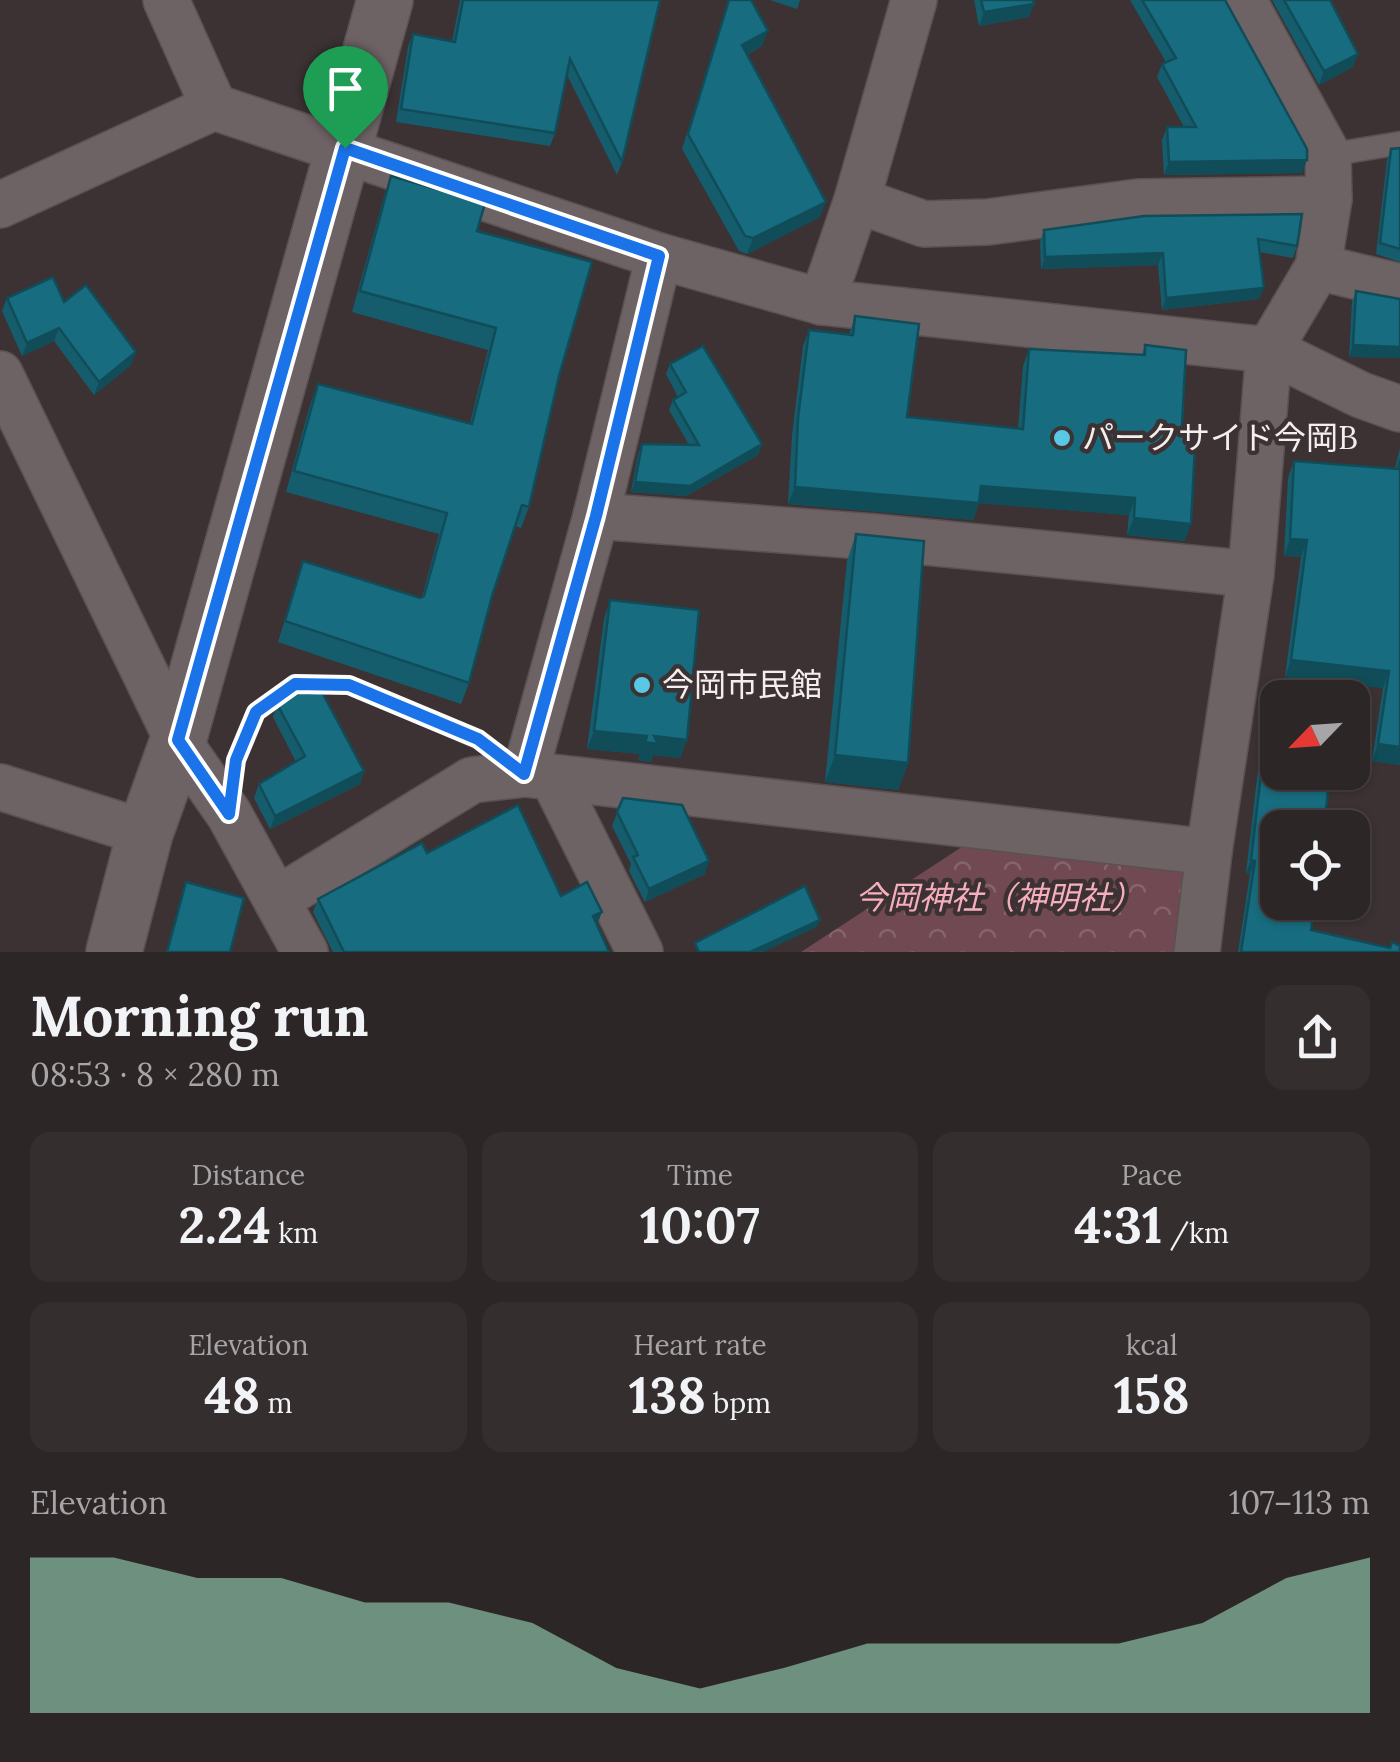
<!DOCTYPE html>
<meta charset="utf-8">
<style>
:root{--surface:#2d2627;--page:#352e2f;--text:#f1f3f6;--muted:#a7a5a7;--line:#484344;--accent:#8abfa5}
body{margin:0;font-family:Lora,"Noto Sans JP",serif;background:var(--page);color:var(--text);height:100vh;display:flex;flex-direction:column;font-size:38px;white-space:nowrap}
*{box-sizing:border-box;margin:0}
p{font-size:32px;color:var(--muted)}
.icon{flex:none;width:55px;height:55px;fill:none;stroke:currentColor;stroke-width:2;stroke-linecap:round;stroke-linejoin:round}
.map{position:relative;height:952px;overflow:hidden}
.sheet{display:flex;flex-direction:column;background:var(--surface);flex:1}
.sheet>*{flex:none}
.needle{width:65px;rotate:245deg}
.tools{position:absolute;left:1260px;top:680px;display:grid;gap:20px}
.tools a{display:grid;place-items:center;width:110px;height:110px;border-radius:20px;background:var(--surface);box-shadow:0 2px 8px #0004,0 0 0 2px var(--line);font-size:50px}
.pin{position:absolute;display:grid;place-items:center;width:85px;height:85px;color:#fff;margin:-102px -42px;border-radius:50% 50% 50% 0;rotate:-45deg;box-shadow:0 0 10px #0007}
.pin .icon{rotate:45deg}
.round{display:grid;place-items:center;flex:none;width:105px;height:105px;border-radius:20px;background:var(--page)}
.overview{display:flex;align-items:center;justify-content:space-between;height:170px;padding:0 30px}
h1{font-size:55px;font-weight:700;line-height:75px}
.metrics{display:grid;grid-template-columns:repeat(3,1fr);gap:15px;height:170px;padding:10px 30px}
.metrics div{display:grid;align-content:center;border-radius:20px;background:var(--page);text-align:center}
.metrics b{font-size:50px;font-weight:700}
.metrics small{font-size:28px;font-weight:400}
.metrics p{font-size:28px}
.chart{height:280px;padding:20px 30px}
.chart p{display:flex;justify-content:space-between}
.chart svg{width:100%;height:180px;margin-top:10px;fill:var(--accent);opacity:.7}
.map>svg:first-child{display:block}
.forest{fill:url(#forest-crowns)}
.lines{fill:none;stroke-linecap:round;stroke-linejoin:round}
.service-casing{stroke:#595152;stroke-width:25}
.minor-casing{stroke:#595152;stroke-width:48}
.tertiary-casing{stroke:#595152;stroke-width:58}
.path{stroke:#91898a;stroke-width:6;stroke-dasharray:5 8;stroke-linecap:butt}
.service{stroke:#6d6264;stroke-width:22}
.minor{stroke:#6d6264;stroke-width:45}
.tertiary{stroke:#6d6264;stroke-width:55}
.wall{fill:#155d6d}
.shaded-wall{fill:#114c59}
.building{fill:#186c7f;stroke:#114c59;stroke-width:2.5}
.route-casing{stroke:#fff;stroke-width:20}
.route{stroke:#1a73e8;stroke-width:12}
.poi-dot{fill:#59c8e4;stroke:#3c3234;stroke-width:4}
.labels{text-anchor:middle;stroke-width:9;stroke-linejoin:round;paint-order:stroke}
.poi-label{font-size:32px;fill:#f4eeef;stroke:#3c3234;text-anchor:start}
.park-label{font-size:32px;font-style:italic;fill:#f6adbc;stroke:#3c3234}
</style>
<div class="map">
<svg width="1400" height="952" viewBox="0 0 1400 952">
<defs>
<pattern id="forest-crowns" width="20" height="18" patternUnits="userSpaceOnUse" patternTransform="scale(2.5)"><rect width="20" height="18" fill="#714952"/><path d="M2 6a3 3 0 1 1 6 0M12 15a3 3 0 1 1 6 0" fill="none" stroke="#86646b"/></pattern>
</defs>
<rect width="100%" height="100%" fill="#3c3234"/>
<!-- forest -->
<polygon class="forest" points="971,841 1193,864 1182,952 801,952"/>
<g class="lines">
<defs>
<polyline id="service" points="1328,155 1400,143"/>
<g id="minor">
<polyline points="166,0 214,107"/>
<polyline points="857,200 924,224 988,222 1138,202 1329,199"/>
<polyline points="0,205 214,107 659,256 822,302 1269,350 1318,267 1329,199 1328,155 1243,0"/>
<polyline points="1318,267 1400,287"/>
<polyline points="822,302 857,200 914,0"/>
<polyline points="0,374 178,741 229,814 305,952"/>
<polyline points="596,516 875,537 1251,574 1269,350 1361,395 1400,409"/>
<polyline points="525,774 1209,852 1251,574"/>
<polyline points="553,778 640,952"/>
<polyline points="0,787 145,833"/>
<polyline points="278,899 472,780 525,774 596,516 659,256"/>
<polyline points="1197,952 1209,852"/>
</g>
<polyline id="tertiary" points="114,952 145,833 178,741 385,0"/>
</defs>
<!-- service casing -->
<use href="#service" class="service-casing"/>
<!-- minor casing -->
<use href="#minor" class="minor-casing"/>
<!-- tertiary casing -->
<use href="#tertiary" class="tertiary-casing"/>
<!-- path -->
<polyline class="path" points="239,753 256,712 295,684 349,685 466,734"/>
<!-- service -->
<use href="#service" class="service"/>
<!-- minor -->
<use href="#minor" class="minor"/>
<!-- tertiary -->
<use href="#tertiary" class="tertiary"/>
</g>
<!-- wall -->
<g class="wall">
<polygon points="460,0 660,0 622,162 617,175 567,75 555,133 550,146 396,122 408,47 413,34 452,42"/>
<polygon points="729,0 751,0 762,46 747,55 820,217 747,254 739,251 682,149"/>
<polygon points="770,0 800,0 797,9"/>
<polygon points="974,0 1033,0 1029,17 979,26"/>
<polygon points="1130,0 1225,0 1302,173 1164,175 1162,140 1167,127 1184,127 1157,77 1162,64 1166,62"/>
<polygon points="1272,0 1330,0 1353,67 1319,85"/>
<polygon points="1400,148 1400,262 1376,254 1387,160 1391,149"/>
<polygon points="391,176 477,231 559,376 529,507 521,528 515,526 492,596 469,683 461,704 278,642 303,561 420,598 422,597 439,534 286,492 310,405 318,384 470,423 488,350 352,312 384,197"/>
<polygon points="1144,216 1297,246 1293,258 1259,252 1259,299 1162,310 1158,265 1041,269 1040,242 1044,230"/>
<polygon points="1356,291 1400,299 1400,358 1349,357 1352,302"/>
<polygon points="7,298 64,302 131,365 94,395 54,341 22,356 2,311"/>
<polygon points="855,316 907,417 1018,428 1023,366 1029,349 1142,355 1145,345 1182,425 1185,541 1127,535 1129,515 979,503 973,520 788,504 792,435 803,346 809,330 849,335"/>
<polygon points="670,364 762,444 758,455 686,496 631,492 638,454 642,444 689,445 669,410 673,400 678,397 666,374"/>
<polygon points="1400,448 1400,765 1372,761 1383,688 1285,677 1301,557 1284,556 1288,478 1294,461 1395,468"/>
<polygon points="856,534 908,763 898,790 825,782 847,561"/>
<polygon points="610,600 687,740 680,758 653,755 651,762 638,760 640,754 587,749 604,619"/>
<polygon points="277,704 364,771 360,784 270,829 254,798 259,784 296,762 273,717"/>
<polygon points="1264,748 1311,930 1390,948 1400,952 1238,952 1250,874 1246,873 1259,761"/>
<polygon points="623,798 705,874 645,902 629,871 631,864 612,826"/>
<polygon points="427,853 561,896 597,925 609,952 333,952 313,912 318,899"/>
</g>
<!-- shaded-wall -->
<g class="shaded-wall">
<polygon points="1034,4 1029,17 979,26 984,12"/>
<polygon points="768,31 762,46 737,60 742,45"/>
<polygon points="1358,54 1353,67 1319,85 1324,71"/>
<polygon points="1307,160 1302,173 1164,175 1169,162"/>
<polygon points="826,202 820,217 747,254 753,238"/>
<polygon points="1163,253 1158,265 1041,269 1045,257"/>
<polygon points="1264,288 1259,299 1162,310 1166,298"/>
<polygon points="59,328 54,341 22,356 27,343"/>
<polygon points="1353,345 1400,347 1400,358 1349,357"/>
<polygon points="136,352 131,365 94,395 99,382"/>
<polygon points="762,444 758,455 686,496 631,492 635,482"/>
<polygon points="981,486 1135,498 1129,515 975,503"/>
<polygon points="795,487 979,503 973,520 788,504"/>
<polygon points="1134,518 1191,524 1185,541 1127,535"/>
<polygon points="1290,539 1307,540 1301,557 1284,556"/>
<polygon points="1291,660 1389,671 1383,688 1285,677"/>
<polygon points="594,731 654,736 687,740 680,758 653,755 651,762 638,760 640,754 587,749"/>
<polygon points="1378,744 1400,747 1400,765 1372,761"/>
<polygon points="835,755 908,763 898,790 825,782"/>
<polygon points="364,771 360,784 270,829 275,816"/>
<polygon points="1251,860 1255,861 1250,874 1246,873"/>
<polygon points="709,861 705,874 645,902 649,889"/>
<polygon points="602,912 597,925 593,916"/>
<polygon points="820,920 817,927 763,952 750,952"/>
</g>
<!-- building -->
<g class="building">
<polygon points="463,0 660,0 622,162 570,59 555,133 401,109 413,34 455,42"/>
<polygon points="729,0 751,0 768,31 742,45 826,202 753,238 745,236 688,134"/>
<polygon points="981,0 1033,0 1034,4 984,12"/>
<polygon points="1142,0 1225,0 1307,149 1307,160 1169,162 1167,127 1196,127 1162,64 1176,58"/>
<polygon points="1284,0 1330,0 1358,54 1324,71"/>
<polygon points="1400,148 1400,249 1380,243 1391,149"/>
<polygon points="391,176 485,203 477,231 592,262 559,376 529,507 522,505 492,596 469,683 285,621 303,561 420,598 424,596 447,513 294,471 318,384 472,424 496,328 360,291"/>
<polygon points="1302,214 1297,246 1258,239 1264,288 1166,298 1163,253 1045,257 1044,230 1144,216"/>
<polygon points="53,277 64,302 86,285 136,352 99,382 59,328 27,343 7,298"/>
<polygon points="1356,291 1400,299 1400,347 1353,345"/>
<polygon points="855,316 919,324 907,417 1023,429 1029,349 1145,355 1145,345 1186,350 1182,425 1196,426 1191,524 1134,518 1135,498 981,486 979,503 795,487 798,418 809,330 853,335"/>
<polygon points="703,346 762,444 690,486 635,482 642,444 699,445 673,400 686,392 670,364"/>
<polygon points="1400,459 1400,747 1378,744 1389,671 1291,660 1307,540 1290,539 1294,461 1398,469"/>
<polygon points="856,534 924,541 908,763 835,755"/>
<polygon points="610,600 699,610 687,740 654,736 658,744 645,742 647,736 594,731"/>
<polygon points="316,681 364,771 275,816 259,784 305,756 277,704"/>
<polygon points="1264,748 1278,749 1278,772 1330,772 1324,828 1278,828 1278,902 1315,902 1311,930 1390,948 1392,942 1400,946 1400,952 1241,952 1255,861 1251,860"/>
<polygon points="623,798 682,805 709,861 649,889 633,857 638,855 617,812"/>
<polygon points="518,805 561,896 587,882 602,912 593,916 609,952 344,952 318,899 422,843 427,853"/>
<polygon points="186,882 244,898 230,952 167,952"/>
<polygon points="805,886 820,920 750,952 699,952 695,943"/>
</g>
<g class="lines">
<defs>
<polygon id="route" points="345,148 659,256 596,516 524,774 478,739 349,685 295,684 256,712 236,760 229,814 178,740"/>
</defs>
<!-- route casing -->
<use href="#route" class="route-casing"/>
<!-- route -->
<use href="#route" class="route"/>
</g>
<!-- markers -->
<g class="poi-dot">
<circle cx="1062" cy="438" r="10"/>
<circle cx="642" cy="685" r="10"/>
</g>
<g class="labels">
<!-- poi labels -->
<g class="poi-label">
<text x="1082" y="449">パークサイド今岡B</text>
<text x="662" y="696">今岡市民館</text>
</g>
<!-- park labels -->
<g class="park-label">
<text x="999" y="909">今岡神社（神明社）</text>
</g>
</g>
</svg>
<div class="tools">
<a><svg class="needle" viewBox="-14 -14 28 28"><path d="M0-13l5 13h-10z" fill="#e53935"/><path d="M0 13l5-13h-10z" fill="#a7a5a7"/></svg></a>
<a><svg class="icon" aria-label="locate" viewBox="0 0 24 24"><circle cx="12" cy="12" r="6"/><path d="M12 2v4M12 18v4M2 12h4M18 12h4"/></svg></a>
</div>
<div class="pin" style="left:345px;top:148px;background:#1e9e55"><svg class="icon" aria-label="arrive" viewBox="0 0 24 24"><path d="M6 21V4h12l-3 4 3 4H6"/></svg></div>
</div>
<section class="sheet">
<div class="overview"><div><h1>Morning run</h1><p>08:53 · 8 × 280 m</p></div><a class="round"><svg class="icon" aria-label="share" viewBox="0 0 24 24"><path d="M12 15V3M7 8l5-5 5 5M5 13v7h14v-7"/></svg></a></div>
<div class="metrics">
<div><p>Distance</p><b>2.24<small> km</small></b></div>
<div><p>Time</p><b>10:07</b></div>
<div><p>Pace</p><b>4:31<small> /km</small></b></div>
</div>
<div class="metrics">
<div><p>Elevation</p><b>48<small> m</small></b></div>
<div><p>Heart rate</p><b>138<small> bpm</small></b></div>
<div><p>kcal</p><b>158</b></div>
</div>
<div class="chart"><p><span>Elevation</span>107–113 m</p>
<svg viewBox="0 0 160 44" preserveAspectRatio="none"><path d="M0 44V6L10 6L20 11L30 11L40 17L50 17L60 22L70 33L80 38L90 33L100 27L110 27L120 27L130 27L140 22L150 11L160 6V44z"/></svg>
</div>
</section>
